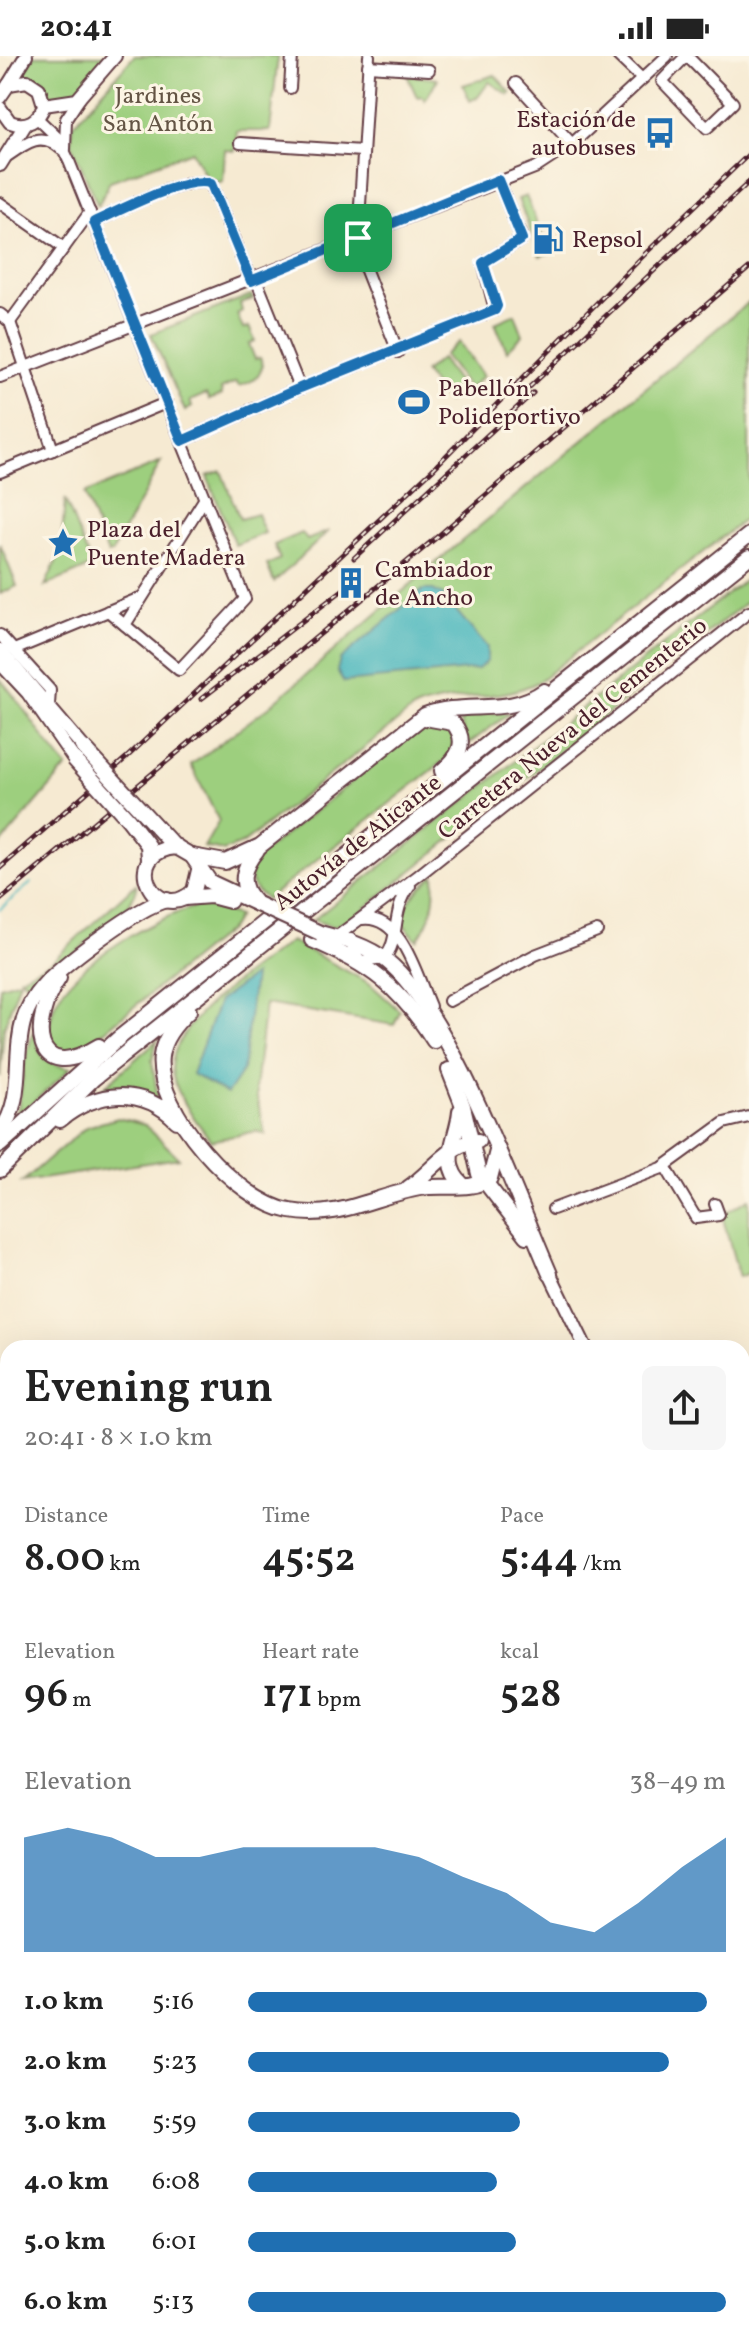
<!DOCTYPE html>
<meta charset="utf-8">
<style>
:root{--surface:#fff;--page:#f6f6f6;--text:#222;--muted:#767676;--accent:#1f6fb2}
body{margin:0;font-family:Vollkorn,serif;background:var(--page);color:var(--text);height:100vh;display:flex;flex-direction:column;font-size:30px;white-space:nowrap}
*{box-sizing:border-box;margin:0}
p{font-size:26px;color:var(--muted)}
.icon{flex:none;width:44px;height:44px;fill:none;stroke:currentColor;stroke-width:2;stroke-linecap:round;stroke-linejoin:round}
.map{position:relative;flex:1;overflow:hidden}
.side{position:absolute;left:0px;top:1284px;width:750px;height:1008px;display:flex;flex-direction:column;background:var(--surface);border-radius:24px 24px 0 0;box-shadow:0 8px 32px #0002}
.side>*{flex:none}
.pin{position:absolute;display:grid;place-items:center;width:68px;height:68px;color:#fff;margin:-34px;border-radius:16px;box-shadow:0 4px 12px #0006}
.round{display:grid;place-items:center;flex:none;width:84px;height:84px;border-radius:12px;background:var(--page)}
.headline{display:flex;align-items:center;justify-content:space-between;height:136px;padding:0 24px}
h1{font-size:44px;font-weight:600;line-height:60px}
.metrics{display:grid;grid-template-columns:repeat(3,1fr);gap:12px;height:136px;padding:8px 24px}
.metrics div{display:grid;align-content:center}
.metrics b{font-size:40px;font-weight:600}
.metrics small{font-size:22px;font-weight:400}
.metrics p{font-size:22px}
.chart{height:224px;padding:16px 24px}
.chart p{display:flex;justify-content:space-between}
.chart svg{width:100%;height:144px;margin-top:8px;fill:var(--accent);opacity:.7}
ul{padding:0 24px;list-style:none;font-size:26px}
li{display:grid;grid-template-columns:128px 96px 1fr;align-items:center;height:60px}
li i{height:20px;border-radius:10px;background:var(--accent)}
.status{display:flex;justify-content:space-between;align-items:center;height:56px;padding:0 40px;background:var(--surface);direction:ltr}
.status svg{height:22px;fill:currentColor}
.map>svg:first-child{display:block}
.green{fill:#9dcf7e;stroke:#747754;stroke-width:2}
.water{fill:#45b5bc;stroke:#486a74;stroke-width:2}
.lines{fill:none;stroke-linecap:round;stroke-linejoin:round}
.stream{stroke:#45b5bc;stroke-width:2}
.minor-casing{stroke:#643d44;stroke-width:14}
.major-casing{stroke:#643d44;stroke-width:16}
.highway-casing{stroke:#643d44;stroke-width:18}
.minor{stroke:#fff;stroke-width:10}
.major{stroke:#fff;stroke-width:12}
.highway{stroke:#fff;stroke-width:14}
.rail-casing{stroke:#4a1f2b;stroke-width:5}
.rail{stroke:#fcf5e5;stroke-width:2;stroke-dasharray:6;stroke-linecap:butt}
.highway-bridge-casing{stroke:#643d44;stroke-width:18;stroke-linecap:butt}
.highway-bridge{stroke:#fff;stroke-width:14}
.route-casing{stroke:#fff;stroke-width:16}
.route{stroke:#1f6fb2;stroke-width:10}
.labels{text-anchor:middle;stroke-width:6;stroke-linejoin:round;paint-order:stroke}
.park-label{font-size:24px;fill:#635444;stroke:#fcf5e5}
.poi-label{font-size:24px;fill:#4a1f2b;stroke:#fcf5e5;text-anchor:start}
.street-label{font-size:24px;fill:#4a1f2b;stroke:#fcf5e5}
</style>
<div class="status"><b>20:41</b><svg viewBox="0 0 49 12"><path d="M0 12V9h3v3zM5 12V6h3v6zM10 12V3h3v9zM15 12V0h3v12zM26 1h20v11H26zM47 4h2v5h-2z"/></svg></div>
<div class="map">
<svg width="749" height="2292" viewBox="0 0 749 2292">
<rect width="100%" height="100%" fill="#fcf5e5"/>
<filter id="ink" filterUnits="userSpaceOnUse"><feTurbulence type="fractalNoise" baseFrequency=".0125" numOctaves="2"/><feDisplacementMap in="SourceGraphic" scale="16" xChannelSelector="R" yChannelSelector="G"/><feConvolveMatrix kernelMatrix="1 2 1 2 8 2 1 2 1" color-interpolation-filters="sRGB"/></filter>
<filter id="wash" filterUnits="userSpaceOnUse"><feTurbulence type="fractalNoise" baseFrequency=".006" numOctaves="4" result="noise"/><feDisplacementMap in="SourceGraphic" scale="32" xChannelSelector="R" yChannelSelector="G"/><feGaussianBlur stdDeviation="1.8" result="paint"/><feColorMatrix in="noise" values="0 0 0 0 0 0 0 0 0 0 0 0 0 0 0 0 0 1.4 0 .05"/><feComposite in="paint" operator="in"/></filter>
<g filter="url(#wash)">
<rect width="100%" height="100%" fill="#f6ead2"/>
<!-- green -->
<g class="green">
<polygon points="34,0 111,0 74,40 50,44 42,28 20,21"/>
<polygon points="134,0 278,0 270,75 237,75 235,95 225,94 223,125 210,128 192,95 110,125 98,150 72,89 72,70"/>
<polygon points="407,19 438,23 425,44 422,40 417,41"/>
<polygon points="495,19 511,37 509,39 489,26 478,41 470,45 463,29"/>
<polygon points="526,140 549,197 540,200 518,143"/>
<path d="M251 239 253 243 240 247 242 255 237 258 243 273 249 271 255 285 249 288 255 303 260 302 263 309C258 323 252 326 239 330L236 326 221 333 222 339 209 344 206 338 190 345 192 351 185 355 151 278Z"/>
<path d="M749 246V460L538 626C496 647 455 635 412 654L242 788 223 795 204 791 219 765 191 709 270 650 433 509Z"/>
<polygon points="515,258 523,279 507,295 495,267"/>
<polygon points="459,286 483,320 469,333 444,299"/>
<polygon points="441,303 463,333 447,346 424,316"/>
<polygon points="161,406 112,497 108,498 84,438"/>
<polygon points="221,415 240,463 257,458 265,477 235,489 207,420"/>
<polygon points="65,443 92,510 45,530 61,495"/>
<polygon points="329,475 274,526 267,509 280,503 274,489 302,477 307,484"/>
<polygon points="0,488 17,530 0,538"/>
<polygon points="749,521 749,544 359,857 334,871 313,864"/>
<path d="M0 623C25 651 42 683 67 711L0 789Z"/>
<polygon points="460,657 510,657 467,689 461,666 446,659"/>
<path d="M435 668C457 674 458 688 445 704L267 843C251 834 245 820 256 802L418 673Z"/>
<path d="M434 818C436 845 433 861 417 884L402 867C404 844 419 834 434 818Z"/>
<polygon points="136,828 137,833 128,851 33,934 20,921 51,906"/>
<path d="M202 849 238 860 231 872 83 992 58 996 48 984C50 972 50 959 55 948 73 907 160 858 202 849Z"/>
<path d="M291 885 369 927 400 955 394 969 265 948 255 1033 265 1078 256 1075 211 1085C197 1066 179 1044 173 1020 162 969 256 912 291 885Z"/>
<polygon points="20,924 4,972 0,1021 0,930"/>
<path d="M37 970C34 997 44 1008 71 1012L16 1062C24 1030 21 1000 37 970Z"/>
<polygon points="157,984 152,1005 158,1043 125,1028 103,1032"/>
<polygon points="118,1062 145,1069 179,1102 22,1126 86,1071"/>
<polygon points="749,1143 749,1217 739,1221 722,1159"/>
<polygon points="749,2012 749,2292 609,2292 605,2284 742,2284 742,2014"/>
</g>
<!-- water -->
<g class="water">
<polygon points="423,534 433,534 443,539 487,591 487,605 478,613 344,626 337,615 340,603"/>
<polygon points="254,919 243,1014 227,1038 192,1018 219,945"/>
</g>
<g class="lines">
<!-- stream -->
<polyline class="stream" points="0,853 31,827"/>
</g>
</g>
<g filter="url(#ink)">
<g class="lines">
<defs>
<g id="minor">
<polyline points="618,0 642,23"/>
<polyline points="686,0 662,25 707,72 733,47 687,0"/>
<polyline points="368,10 429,14"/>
<polyline points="516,27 572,88"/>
<polyline points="290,32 292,0"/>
<polyline points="37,62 58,82 69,105 245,543 179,614 108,555"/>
<polyline points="240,87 362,95"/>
<polyline points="65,93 66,63 80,42"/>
<path d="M9 99C27 86 42 75 61 93"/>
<polyline points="0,147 64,192"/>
<path d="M94 166C117 156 191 117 211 128L251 225"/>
<polyline points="358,182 369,0"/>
<polyline points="354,184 398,296"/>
<polyline points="256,223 300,332"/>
<polyline points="0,258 10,266 53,394"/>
<polyline points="10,266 90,156"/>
<polyline points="0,321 537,111 572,88 667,0"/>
<polyline points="182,385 300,332 495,254 483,207 522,183 498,124"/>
<polyline points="0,416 161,349 165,344"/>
<polyline points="125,569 205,442"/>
<polyline points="0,579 50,634 49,649"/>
<polyline points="14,594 140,542"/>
<path d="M362 863C402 858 417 921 430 950"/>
<polyline points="336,881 419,819 749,556"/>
<path d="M351 883 353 895 361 905 384 902C401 884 390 857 410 830"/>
<polyline points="449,945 535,899 597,875"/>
<polyline points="665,1110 696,1162 719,1159 715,1148"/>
<polyline points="553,1153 662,1112 724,1067 749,1061"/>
<polyline points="742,1312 749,1309"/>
</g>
<g id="major">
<polyline points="9,28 26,0"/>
<path d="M0 41 9 28 27 25 39 33 44 49C39 65 26 72 10 66L0 52"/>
<polyline points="44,49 77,44 115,0"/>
<polyline points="0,109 25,69"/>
<polyline points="0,594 84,692"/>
<polyline points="0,607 28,637 74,703"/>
<polyline points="550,1218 586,1292"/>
<polyline points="742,1621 749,1636"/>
</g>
<g id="highway">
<path d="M425 662 453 667C469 686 458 702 442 715"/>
<polyline points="139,752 173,789 192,800 210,826 257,848"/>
<polyline points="128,763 148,789 149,803"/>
<path d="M177 791C118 795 154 872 194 835L199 814"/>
<path d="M192 800 225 806 260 790 425 659C465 644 508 661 544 635"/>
<polyline points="184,842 211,840 230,845"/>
<path d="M254 845C237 828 243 811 257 794"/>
<path d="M320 877C343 883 368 890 387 905 451 957 515 1138 550 1218"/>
<path d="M312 884C369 908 400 931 434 985"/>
<path d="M59 922C29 965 32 1031 99 990"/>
<path d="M189 955C176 967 163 982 161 1000 154 1054 238 1146 290 1155 338 1164 374 1140 420 1132 441 1128 473 1136 490 1122L497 1095"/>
<polyline points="449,1014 463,1050 479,1118 527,1180"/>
<path d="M460 1055C458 1082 438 1107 463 1129"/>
<path d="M60 1064C97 1034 142 1030 177 1065"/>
<path d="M0 1076C26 1042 12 1001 24 963 28 951 33 941 42 931 60 910 140 849 167 844"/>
<polyline points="0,1089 119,982 749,479"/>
<polyline points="0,1114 93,1023 749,501"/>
<path d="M408 1132C431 1117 451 1085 478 1085"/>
</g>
</defs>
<!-- minor casing -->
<use href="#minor" class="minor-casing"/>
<!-- major casing -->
<use href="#major" class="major-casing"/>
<!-- highway casing -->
<use href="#highway" class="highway-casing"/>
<!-- minor -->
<use href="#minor" class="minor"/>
<!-- major -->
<use href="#major" class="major"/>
<!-- highway -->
<use href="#highway" class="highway"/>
<defs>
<g id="rail">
<polyline points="521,339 749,126"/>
<polyline points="354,502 533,337"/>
<polyline points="201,643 353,526"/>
<polyline points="0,812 126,702 432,414 647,196 749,98"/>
<polyline points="0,844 437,481 749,212"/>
</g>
</defs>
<!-- rail casing -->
<use href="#rail" class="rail-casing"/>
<!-- rail -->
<use href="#rail" class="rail"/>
<defs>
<g id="highway-bridge">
<polyline points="84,692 139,752"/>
<polyline points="74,703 128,763"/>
<polyline points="257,848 320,877"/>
</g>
</defs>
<!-- highway-bridge casing -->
<use href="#highway-bridge" class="highway-bridge-casing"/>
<!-- highway-bridge -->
<use href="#highway-bridge" class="highway-bridge"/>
</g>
</g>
<g class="lines" filter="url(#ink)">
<defs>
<path id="route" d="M498 124 522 183 483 207 497 250 495 254 300 332 182 385 94 166C117 156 191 117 211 128L251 225Z"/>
</defs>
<!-- route casing -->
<use href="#route" class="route-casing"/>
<!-- route -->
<use href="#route" class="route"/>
</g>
<!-- icons -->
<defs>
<symbol id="bus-bare" viewBox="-9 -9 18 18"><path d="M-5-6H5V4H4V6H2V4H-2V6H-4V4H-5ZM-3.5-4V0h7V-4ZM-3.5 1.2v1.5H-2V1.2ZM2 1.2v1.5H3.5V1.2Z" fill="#1f6fb2" stroke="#fcf5e5" stroke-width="2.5" paint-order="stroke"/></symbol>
<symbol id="fuel-bare" viewBox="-9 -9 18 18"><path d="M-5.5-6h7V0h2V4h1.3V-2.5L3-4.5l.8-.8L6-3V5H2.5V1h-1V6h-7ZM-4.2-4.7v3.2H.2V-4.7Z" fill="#1f6fb2" stroke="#fcf5e5" stroke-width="2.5" paint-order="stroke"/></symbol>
<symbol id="stadium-bare" viewBox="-9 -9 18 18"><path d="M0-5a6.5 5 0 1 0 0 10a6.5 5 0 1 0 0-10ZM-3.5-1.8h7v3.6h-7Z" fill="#1f6fb2" stroke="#fcf5e5" stroke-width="2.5" paint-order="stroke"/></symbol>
<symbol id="sight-bare" viewBox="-9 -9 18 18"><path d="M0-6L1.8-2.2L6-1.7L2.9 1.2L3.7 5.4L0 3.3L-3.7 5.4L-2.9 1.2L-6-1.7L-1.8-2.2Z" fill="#1f6fb2" stroke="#fcf5e5" stroke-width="2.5" paint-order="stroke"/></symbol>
<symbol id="building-bare" viewBox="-9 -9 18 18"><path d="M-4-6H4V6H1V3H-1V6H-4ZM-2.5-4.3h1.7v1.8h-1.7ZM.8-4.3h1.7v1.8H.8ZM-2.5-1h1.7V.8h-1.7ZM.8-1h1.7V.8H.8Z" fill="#1f6fb2" stroke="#fcf5e5" stroke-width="2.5" paint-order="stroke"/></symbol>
</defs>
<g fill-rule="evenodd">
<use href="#bus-bare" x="638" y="55" width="44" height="44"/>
<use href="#fuel-bare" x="526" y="161" width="44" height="44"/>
<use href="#stadium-bare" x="392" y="324" width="44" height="44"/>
<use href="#sight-bare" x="41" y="465" width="44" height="44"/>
<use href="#building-bare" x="329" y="505" width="44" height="44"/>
</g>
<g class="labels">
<!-- park labels -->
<g class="park-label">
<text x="158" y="47">Jardines<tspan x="158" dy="28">San Antón</tspan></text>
</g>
<!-- poi labels -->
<g class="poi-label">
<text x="636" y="71" text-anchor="end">Estación de<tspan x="636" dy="28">autobuses</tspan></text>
<text x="572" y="191">Repsol</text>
<text x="438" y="340">Pabellón<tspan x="438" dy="28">Polideportivo</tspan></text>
<text x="87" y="481">Plaza del<tspan x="87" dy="28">Puente Madera</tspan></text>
<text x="375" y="521">Cambiador<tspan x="375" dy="28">de Ancho</tspan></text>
</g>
<!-- street labels -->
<g class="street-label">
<text transform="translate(572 672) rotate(-39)" y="8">Carretera Nueva del Cementerio</text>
<text transform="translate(357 786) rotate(-38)" y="8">Autovía de Alicante</text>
</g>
</g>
</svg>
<div class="pin" style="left:358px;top:182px;background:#1e9e55"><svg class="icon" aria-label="arrive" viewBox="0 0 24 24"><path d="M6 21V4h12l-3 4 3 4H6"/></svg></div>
<section class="side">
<div class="headline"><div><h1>Evening run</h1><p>20:41 · 8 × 1.0 km</p></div><a class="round"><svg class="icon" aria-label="share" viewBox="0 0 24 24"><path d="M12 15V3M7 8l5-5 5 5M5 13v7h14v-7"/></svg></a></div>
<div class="metrics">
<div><p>Distance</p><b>8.00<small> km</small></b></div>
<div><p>Time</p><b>45:52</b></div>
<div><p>Pace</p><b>5:44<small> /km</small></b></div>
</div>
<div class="metrics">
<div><p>Elevation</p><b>96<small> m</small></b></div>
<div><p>Heart rate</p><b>171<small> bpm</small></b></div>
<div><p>kcal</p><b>528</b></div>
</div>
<div class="chart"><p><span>Elevation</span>38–49 m</p>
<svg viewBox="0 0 160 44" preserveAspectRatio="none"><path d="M0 44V9L10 6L20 9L30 15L40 15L50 12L60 12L70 12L80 12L90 15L100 21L110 26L120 35L130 38L140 29L150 18L160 9V44z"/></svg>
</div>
<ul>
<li><b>1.0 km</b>5:16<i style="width:96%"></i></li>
<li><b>2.0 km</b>5:23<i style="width:88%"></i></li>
<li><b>3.0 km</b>5:59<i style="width:57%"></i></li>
<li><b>4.0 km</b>6:08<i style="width:52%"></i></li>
<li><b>5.0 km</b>6:01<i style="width:56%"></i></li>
<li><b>6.0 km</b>5:13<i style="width:100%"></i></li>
</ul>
</section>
</div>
